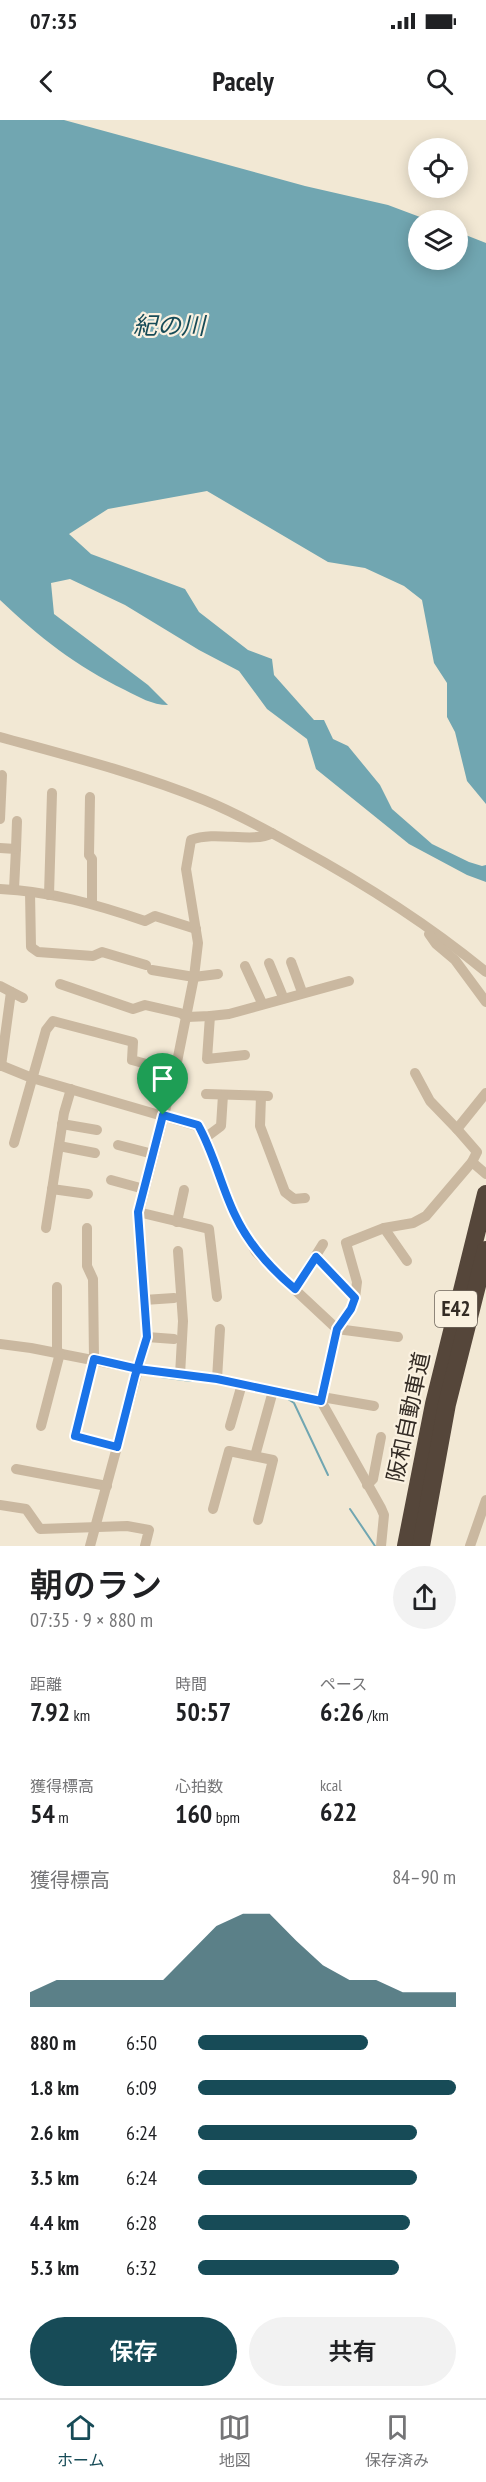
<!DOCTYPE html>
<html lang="ja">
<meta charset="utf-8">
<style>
:root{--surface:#fff;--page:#f2f2f2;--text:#202124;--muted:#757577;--line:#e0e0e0;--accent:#174b57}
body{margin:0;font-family:"PT Sans Narrow","Noto Sans JP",sans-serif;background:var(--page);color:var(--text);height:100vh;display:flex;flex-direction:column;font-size:22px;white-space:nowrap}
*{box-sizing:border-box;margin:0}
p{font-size:20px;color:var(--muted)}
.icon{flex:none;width:33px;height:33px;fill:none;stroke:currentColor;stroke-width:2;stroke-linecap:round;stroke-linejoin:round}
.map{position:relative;height:1426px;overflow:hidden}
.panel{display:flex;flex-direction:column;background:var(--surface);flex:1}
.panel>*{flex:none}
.tools{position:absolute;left:408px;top:18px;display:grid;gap:12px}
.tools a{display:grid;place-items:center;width:60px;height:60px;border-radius:50%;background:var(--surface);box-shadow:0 3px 15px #0003;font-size:30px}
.pin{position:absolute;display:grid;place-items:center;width:51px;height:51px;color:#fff;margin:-62px -26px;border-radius:50% 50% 50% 0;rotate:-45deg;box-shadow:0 0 6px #0007}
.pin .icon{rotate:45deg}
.round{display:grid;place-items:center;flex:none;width:63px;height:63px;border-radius:32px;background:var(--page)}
.head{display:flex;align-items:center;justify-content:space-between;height:102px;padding:0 30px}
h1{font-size:33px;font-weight:600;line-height:45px}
.metrics{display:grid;grid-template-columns:repeat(3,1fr);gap:9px;height:102px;padding:6px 30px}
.metrics div{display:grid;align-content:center}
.metrics b{font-size:26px;font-weight:600}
.metrics small{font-size:16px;font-weight:400}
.metrics p{font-size:16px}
.chart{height:168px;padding:12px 30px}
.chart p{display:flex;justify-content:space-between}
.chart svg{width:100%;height:108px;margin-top:6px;fill:var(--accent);opacity:.7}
.cta{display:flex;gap:12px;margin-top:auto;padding:12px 30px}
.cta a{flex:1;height:69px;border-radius:36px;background:var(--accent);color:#fff;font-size:24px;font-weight:600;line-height:69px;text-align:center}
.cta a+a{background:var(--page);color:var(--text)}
ul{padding:0 30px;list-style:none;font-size:20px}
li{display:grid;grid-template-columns:96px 72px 1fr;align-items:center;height:45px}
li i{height:15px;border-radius:8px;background:var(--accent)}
.status{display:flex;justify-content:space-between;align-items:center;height:42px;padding:0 30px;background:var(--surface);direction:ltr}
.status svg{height:16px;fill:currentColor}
header{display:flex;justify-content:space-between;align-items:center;height:78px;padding:0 30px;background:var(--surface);font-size:27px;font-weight:600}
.tab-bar{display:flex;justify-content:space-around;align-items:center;height:84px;border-top:2px solid var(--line);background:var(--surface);font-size:16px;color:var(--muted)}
.tab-bar a{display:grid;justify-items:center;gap:3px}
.tab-bar .current{color:var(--accent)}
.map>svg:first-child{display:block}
.water{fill:#71a6b1}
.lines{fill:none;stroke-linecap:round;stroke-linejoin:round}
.stream{stroke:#71a6b1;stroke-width:2}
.street{stroke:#cab8a0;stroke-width:10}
.highway{stroke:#55463a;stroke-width:18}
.route-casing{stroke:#fff;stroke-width:12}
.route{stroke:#1a73e8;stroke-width:8}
.labels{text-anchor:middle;stroke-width:4.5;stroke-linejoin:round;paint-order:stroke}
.shield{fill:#faf1e0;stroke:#6f665c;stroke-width:1.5}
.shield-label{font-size:21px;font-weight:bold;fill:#332b24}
.street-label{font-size:22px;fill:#332b24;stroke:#faf1e0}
.water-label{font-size:24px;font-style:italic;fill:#174b57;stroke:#faf1e0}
</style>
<div class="status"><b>07:35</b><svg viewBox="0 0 49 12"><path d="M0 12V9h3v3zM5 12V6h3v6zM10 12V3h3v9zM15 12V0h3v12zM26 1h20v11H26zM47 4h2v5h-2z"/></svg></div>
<header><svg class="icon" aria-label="back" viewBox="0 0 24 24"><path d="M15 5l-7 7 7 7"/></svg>Pacely<svg class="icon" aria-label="search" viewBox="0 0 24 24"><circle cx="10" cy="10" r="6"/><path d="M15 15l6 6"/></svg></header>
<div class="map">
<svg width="486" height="1426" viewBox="0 0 486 1426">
<rect width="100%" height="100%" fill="#f2e8d4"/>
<!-- water -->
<path class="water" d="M0 0H64L305 66 388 85 428 100H418V140H458V112L486 123V684L467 661 455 612 447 597V563L434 543 422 480 404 466 365 448 328 442 207 371 108 389 69 414 91 434 185 469 199 492 248 530 272 539 274 555 314 600H324L333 619 348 626 380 665 392 689 432 724 469 742 482 746 486 745V762L467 755 409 724 316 649 307 619 267 589 239 551 199 530 125 485 70 459 51 463 54 494 148 565 168 585C152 585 139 577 125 570 76 546 39 517 0 480Z"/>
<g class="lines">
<!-- stream -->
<g class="stream">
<polyline points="161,1257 191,1261"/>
<polyline points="288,1279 294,1283 328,1355"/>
<polyline points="350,1389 375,1426"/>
</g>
<!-- street -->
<g class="street">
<path d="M0 617C69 636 137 653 204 680 236 693 267 710 297 727 363 763 428 804 486 852"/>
<polyline points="90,677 89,735 92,739 92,783"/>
<polyline points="0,699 2,655"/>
<polyline points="0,728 16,729 14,769"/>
<polyline points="16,729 17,701"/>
<path d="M0 769C50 771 98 785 145 801L155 796 196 809"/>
<polyline points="30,772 31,827 38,832 93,836 102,832 146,845"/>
<polyline points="49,775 52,673"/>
<polyline points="429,814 436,824 455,840 486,882"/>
<polyline points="291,842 302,872"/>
<polyline points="269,843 283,877"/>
<polyline points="245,846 262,883"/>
<polyline points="152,850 194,857 218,854"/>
<polyline points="60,864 133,889 145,885 180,893 187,897 210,896 229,894 349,861"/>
<polyline points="0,866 23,878"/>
<polyline points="210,896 207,939 245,935"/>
<polyline points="0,945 32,958 197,1006 205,1018 235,1095 256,1132 276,1152 337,1209 398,1217"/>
<polyline points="1,946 11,872"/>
<polyline points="415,953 430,981 457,1009"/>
<polyline points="206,974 268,976"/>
<polyline points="261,976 260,1006 285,1072 294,1079 305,1078"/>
<polyline points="62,1004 97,1010"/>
<polyline points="205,1018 221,1006 223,975"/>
<polyline points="14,1023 46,910 53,901 133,922 132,940 175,952"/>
<polyline points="118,1025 153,1034"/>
<polyline points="59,1026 95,1033"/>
<polyline points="472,1042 486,1054"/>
<polyline points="111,1060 144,1069"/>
<polyline points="52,1069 88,1074"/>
<polyline points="138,1092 209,1109 217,1177"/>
<polyline points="177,1102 184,1070"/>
<polyline points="46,1108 64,993 71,969"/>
<polyline points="87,1108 87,1146 93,1159 94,1239 75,1316 117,1327"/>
<polyline points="384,1108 407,1141"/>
<polyline points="178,1131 183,1201 180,1255"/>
<polyline points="316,1137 355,1178"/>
<polyline points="57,1167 57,1233"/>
<polyline points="295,1169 323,1124"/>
<polyline points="144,1180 174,1178"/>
<polyline points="147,1217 174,1219"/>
<polyline points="0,1224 31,1228 138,1249 217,1259 321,1281"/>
<polyline points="217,1259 220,1209"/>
<polyline points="322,1277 374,1286"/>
<polyline points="41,1306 60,1233"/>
<polyline points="230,1306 242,1264"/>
<polyline points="255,1336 273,1271"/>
<polyline points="16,1349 107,1366"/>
<polyline points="367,1365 373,1359 381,1317"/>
<polyline points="0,1385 26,1389 40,1409 127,1406 149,1410 145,1426"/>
<polyline points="213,1389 229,1331 273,1340 258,1400"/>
<path d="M90 1426 147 1217 138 1096 175 952 194 857 198 823 186 749 191 720C216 710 252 724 272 713"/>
<polyline points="381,1426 384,1395 381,1388 321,1281 337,1209 351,1189 355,1178 357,1162 346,1123 384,1108 413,1103 426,1096 472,1042 477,1032 457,1009 486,973"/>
<polyline points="470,1426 486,1380"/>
</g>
<!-- highway -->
<g class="highway">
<polyline points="406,1426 434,1284 486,1074"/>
<polyline points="421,1426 447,1284 486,1130"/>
</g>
</g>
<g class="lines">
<defs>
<path id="route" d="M163 995 138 1092 147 1217 135 1256 117 1327 75 1316 94 1239 138 1249 217 1259 321 1281 337 1209 351 1189 355 1178 316 1137 295 1169C270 1148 249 1125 235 1095 221 1066 214 1033 198 1005L163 995"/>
</defs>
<!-- route casing -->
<use href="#route" class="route-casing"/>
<!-- route -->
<use href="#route" class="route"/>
</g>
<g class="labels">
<!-- shield labels -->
<rect class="shield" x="435" y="1171" width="42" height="36" rx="4.5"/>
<g class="shield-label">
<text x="456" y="1196">E42</text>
</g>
<!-- street labels -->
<g class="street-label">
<text transform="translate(408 1297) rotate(-78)" y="8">阪和自動車道</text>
</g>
<!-- water labels -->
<g class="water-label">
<text x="169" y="214">紀の川</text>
</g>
</g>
</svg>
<div class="tools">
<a><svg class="icon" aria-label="locate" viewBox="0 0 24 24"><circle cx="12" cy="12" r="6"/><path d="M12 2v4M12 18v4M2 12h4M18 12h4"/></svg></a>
<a><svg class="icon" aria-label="layers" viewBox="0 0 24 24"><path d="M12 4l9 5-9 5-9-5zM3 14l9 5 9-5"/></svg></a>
</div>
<div class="pin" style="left:163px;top:995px;background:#1e9e55"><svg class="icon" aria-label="arrive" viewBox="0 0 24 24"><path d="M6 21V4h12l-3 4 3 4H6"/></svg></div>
</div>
<section class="panel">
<div class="head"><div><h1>朝のラン</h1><p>07:35 · 9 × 880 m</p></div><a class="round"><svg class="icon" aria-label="share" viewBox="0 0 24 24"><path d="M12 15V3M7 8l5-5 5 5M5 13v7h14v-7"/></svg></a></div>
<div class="metrics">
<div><p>距離</p><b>7.92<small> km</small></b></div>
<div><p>時間</p><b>50:57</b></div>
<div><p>ペース</p><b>6:26<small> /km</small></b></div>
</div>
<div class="metrics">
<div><p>獲得標高</p><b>54<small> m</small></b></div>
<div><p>心拍数</p><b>160<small> bpm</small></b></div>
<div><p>kcal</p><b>622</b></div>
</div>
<div class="chart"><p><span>獲得標高</span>84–90 m</p>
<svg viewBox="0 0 160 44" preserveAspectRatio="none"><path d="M0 44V38L10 33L20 33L30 33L40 33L50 33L60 22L70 11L80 6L90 6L100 17L110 27L120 33L130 33L140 38L150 38L160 38V44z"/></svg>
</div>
<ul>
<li><b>880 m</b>6:50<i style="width:66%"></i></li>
<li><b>1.8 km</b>6:09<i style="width:100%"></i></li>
<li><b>2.6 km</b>6:24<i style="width:85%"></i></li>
<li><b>3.5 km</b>6:24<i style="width:85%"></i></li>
<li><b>4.4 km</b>6:28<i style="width:82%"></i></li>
<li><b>5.3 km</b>6:32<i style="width:78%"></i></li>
</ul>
<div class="cta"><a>保存</a><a>共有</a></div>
</section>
<nav class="tab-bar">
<a class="current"><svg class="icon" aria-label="home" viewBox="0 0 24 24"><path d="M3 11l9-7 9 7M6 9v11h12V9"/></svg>ホーム</a>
<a><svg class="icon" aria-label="map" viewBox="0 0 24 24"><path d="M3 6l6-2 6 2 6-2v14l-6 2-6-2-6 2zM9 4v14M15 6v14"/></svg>地図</a>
<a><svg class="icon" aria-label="saved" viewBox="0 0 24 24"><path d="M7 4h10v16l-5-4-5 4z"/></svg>保存済み</a>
</nav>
